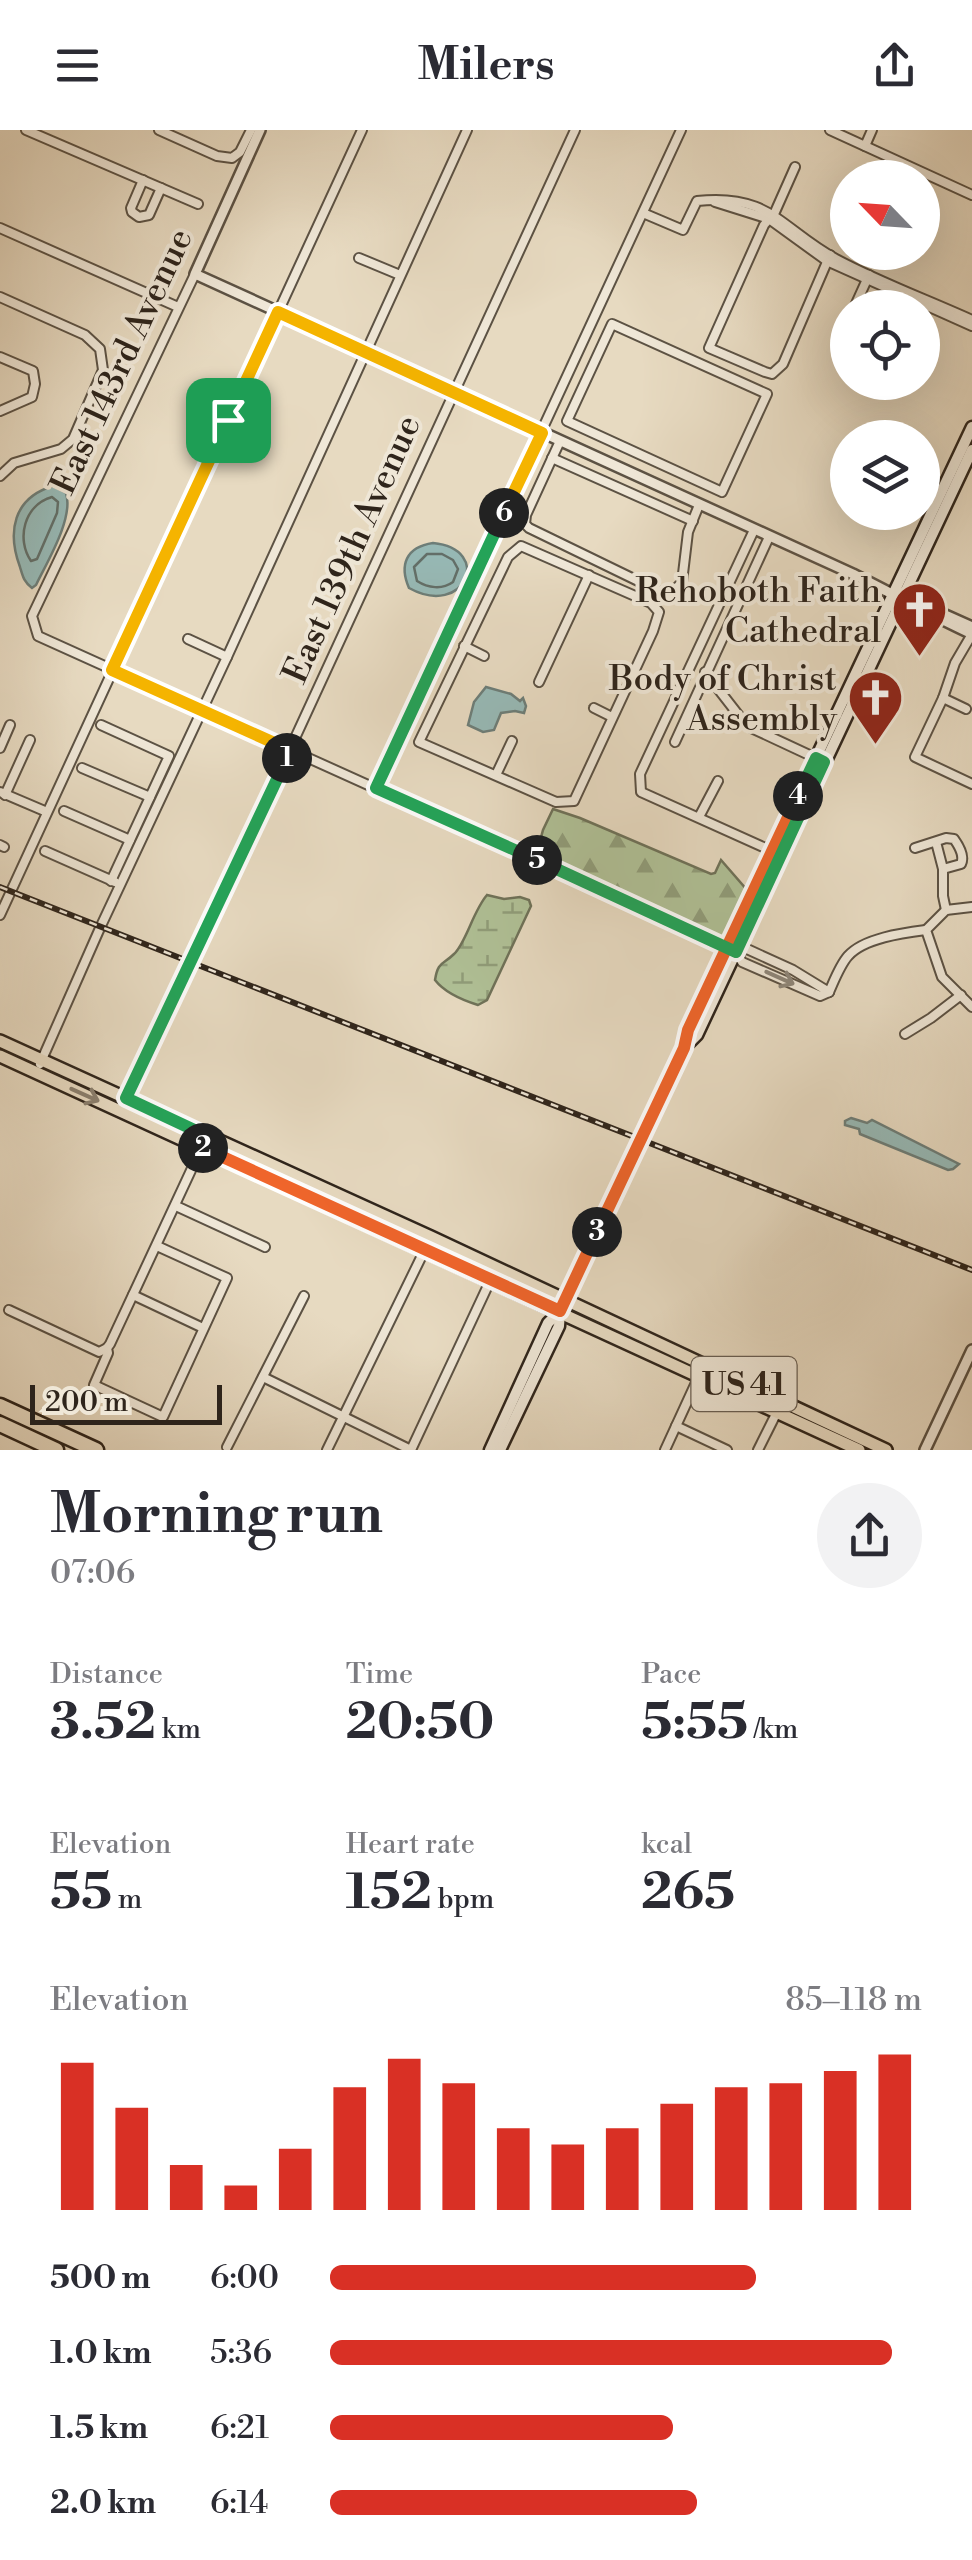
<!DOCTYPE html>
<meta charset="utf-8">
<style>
:root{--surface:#fff;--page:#f2f2f3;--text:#2b2b33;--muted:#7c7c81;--accent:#d93025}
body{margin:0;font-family:"Libre Bodoni",serif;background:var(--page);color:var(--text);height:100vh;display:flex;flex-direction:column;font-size:38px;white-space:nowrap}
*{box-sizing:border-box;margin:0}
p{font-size:32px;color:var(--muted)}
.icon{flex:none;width:55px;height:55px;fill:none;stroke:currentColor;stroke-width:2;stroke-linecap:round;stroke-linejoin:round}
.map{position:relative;height:1320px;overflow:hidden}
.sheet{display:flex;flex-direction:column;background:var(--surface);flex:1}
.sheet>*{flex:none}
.needle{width:65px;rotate:295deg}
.buttons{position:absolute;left:830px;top:30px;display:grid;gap:20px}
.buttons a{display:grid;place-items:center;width:110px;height:110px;border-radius:50%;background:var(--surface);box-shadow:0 10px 40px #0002;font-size:50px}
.scale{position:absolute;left:30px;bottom:25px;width:192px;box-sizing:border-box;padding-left:10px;border:5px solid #2e241b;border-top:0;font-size:28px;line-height:35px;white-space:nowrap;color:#2e241b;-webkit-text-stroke:8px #efe7d7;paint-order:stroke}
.pin{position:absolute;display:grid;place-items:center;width:85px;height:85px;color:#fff;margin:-42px;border-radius:20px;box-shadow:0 5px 15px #0006}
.km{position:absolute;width:50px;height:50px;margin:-25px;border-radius:50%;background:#222;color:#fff;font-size:28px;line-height:50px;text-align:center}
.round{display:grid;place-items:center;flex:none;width:105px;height:105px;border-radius:52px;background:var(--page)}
.summary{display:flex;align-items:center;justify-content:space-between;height:170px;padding:0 50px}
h1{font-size:55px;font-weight:700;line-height:75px}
.metrics{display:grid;grid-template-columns:repeat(3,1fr);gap:15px;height:170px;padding:10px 50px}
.metrics div{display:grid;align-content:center}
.metrics b{font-size:50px;font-weight:700}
.metrics small{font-size:28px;font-weight:400}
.metrics p{font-size:28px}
.chart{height:280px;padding:20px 50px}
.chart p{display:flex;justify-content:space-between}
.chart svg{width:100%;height:180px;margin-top:10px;stroke:var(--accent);stroke-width:6}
ul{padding:0 50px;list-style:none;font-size:32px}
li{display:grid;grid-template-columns:160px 120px 1fr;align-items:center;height:75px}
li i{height:25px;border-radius:12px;background:var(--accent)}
header{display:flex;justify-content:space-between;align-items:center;height:130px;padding:0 50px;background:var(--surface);font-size:45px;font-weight:700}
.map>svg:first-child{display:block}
.forest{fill:url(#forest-firs);stroke:#6f7259;stroke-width:2.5}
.wetland{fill:url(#wetland-marsh);stroke:#6f7259;stroke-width:2.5}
.water{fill:#97bab7;stroke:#6d7e79;stroke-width:2.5}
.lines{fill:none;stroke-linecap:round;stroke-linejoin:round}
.shore{stroke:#626f69;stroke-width:2.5}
.minor-casing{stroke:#5c5244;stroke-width:12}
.tertiary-casing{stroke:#5c5244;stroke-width:14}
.secondary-casing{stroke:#2e241b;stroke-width:15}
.primary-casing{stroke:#2e241b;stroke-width:16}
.motorway-casing{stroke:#2e241b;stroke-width:19}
.minor{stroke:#efe7d7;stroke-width:8}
.tertiary{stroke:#efe7d7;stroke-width:9}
.secondary{stroke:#efe7d7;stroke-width:10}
.primary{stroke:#e7dac1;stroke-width:11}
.motorway{stroke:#e7dac1;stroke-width:14}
.rail-casing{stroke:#2e241b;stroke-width:6}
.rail{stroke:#efe7d7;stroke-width:2.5;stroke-dasharray:8;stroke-linecap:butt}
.oneway{stroke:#8e8679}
.oneway2{stroke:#8a7f6e}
.split-1-casing{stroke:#fff;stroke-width:20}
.split-2-casing{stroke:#fff;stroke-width:20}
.split-3-casing{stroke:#fff;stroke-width:20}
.split-4-casing{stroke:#fff;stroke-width:20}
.split-5-casing{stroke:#fff;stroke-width:20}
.split-6-casing{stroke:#fff;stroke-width:20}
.split-7-casing{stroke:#fff;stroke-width:20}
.split-1{stroke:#f5b400;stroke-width:12}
.split-2{stroke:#22a559;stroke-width:12}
.split-3{stroke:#f0652b;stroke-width:12}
.split-4{stroke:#f0652b;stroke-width:12}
.split-5{stroke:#22a559;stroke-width:12}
.split-6{stroke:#22a559;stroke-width:12}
.split-7{stroke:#f5b400;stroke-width:12}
.labels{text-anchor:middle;stroke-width:8;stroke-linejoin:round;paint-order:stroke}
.shield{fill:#efe7d7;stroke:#685e53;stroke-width:2.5}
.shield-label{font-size:32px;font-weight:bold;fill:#2e241b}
.street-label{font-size:35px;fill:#2e241b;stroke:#efe7d7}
.poi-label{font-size:35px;fill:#2e241b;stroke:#efe7d7;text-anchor:end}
</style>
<header><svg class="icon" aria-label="menu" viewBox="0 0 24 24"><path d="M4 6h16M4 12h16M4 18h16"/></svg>Milers<svg class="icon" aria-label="share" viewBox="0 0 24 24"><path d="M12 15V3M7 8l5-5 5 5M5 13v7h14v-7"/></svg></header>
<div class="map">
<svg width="972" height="1320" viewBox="0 0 972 1320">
<defs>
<pattern id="forest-firs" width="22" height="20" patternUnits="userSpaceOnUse" patternTransform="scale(2.5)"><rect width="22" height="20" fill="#b0c197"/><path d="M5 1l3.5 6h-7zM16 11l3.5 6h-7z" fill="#909d7a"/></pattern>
<pattern id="wetland-marsh" width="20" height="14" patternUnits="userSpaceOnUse" patternTransform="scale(2.5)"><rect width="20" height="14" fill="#b0c197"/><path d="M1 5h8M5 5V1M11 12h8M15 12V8" fill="none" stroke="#909d7a"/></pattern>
</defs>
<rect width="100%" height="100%" fill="#e7dac1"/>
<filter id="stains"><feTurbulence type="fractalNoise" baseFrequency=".002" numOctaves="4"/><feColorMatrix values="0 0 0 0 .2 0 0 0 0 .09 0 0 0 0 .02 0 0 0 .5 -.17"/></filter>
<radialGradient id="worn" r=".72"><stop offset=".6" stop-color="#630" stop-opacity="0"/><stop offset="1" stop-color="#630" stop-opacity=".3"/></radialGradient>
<!-- forest -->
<polygon class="forest" points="553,679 580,688 711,744 715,743 721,730 747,760 723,811 536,726 543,700"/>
<!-- wetland -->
<path class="wetland" d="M487 765 504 769 520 767 529 770 531 776 487 870 478 875C462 870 445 863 435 850 438 831 443 835 454 824 466 813 473 781 487 765Z"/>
<!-- water -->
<g class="water">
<path d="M53 356 66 363C74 388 47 432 36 455L32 458C24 452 23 447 20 437 7 402 13 368 53 356Z"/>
<path d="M433 413C494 419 465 489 409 458 399 435 406 417 433 413Z"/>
<polygon points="486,557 511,564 520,571 523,568 526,576 524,583 515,581 501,583 494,600 483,602 468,595 474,572"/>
<polygon points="851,988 867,993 872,990 959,1034 953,1039 948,1040 860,1004 859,999 845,995 845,991"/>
</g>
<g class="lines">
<!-- shore -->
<g class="shore">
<path d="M52 367 58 372 57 383 37 429 31 431C16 409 24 375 52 367Z"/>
<path d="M427 424H442L453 430 458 439 453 452C442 460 428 458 417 451L414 437Z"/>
</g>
<defs>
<g id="minor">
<polyline points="26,0 198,74"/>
<polyline points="159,0 217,26 232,28 240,22 251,0"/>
<polyline points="830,0 972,65"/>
<polyline points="865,16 872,0"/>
<polyline points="795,37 775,82 764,95 709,218 765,242 772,244 783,234 830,125"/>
<polyline points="143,50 131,78 132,82 139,87 149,85 161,58"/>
<polyline points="715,72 769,89 827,131 972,196"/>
<path d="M643 83 683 100 697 71C770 63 781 99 836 129 879 152 928 170 972 190"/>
<polyline points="0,98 178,177"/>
<polyline points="359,128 400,145"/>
<polyline points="195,144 32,486 38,506 727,817 736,822 742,832 820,866 829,862"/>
<polyline points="0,167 85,205 100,219 103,240 73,309 61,319 14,333 0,346"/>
<polyline points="854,178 869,145"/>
<polyline points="848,193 848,194"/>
<polygon points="612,194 767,264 722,362 567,291"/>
<polyline points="0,227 33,241 35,254 32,267 0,281"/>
<polyline points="560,311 526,385 525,394 529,398 669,466 682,452 688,402 699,375"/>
<polyline points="552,328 693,391"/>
<polyline points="754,400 640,644 641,662 772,721"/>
<polygon points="521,416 651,473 659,482 653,501 574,671 556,672 419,612 508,427"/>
<polyline points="972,504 955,533 943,568 915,627 972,654"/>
<polyline points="188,509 227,527"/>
<polyline points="464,516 484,526"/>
<polyline points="705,542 747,596 820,630"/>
<polyline points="539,552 589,445"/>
<polyline points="943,568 966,579"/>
<polyline points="594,578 612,587"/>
<polyline points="101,595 169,626 111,751"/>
<polyline points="675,612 769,407"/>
<polyline points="0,618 10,595"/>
<polyline points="82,638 150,667"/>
<polyline points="496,645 512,611"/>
<polyline points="376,658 681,0"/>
<polyline points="0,662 47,682"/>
<polyline points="5,665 30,610"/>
<polyline points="64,681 130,710"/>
<polyline points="699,687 718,651"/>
<polyline points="936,712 943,739"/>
<polyline points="0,715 4,717"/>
<path d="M915 718 946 708 954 709C959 716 965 726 961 734L943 739V766L946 780"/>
<polyline points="45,721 115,752"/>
<polyline points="972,777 946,780 926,800 942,847 972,877"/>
<polyline points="0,785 362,0"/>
<polyline points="736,822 747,819 793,840 829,862"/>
<path d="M829 862C834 851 840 835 848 826 864 808 903 803 926 800"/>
<polyline points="905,904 931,888 961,865"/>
<polyline points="40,934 100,798 227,527 467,0"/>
<polyline points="126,968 191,834 575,0"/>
<polyline points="176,1076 265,1117"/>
<polyline points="157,1116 227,1148 163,1287 94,1255 108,1223 107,1218 110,1214 207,1006"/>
<polyline points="133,1165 203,1198"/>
<polyline points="9,1180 99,1222 107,1218"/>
<polyline points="263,1247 411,1320"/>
<polyline points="676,1296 727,1320"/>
<polyline points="227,1317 304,1166"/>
<polyline points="327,1320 431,1107"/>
<polyline points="411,1320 491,1149"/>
<polyline points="665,1320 699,1246"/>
<polyline points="758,1320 777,1282"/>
</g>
<g id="tertiary">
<path d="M260 0 195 144 853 444C893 464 931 485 972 504"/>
<polyline points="911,473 923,475 972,497"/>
<polyline points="925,1320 972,1220"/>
</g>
<g id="secondary">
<polyline points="684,918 697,905 972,320"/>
<polyline points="490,1320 548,1193 560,1181 566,1170 684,918 688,901 705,863 972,297"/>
<polyline points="500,1320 559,1196 560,1182"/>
</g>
<g id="primary">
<polyline points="0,911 431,1107 886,1320"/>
<polyline points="0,926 859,1320"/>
</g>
<g id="motorway">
<polyline points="0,1276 96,1320"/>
<polyline points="0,1294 56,1320"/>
</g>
</defs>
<!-- minor casing -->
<use href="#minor" class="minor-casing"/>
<!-- tertiary casing -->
<use href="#tertiary" class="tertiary-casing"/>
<!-- secondary casing -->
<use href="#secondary" class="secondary-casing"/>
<!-- primary casing -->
<use href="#primary" class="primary-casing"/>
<!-- motorway casing -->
<use href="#motorway" class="motorway-casing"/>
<!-- minor -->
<use href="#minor" class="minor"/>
<!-- tertiary -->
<use href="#tertiary" class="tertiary"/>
<!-- secondary -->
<use href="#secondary" class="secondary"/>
<!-- primary -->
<use href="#primary" class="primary"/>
<!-- motorway -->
<use href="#motorway" class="motorway"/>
<defs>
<polyline id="rail" points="0,757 972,1140"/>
</defs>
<!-- rail casing -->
<use href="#rail" class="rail-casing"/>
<!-- rail -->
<use href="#rail" class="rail"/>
</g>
<!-- one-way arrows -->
<defs><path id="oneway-shaft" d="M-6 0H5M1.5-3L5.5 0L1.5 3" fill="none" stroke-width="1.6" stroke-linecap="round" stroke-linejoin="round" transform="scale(2.5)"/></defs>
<use class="oneway" href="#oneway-shaft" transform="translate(780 848) rotate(24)"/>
<use class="oneway2" href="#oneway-shaft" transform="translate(85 965) rotate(24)"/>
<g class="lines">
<defs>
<polyline id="split-1" points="228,290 112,540 290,620 287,628"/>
<polyline id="split-2" points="203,1018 207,1006 126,968 287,628"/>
<polyline id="split-3" points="203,1018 560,1181 597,1102"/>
<polyline id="split-4" points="597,1102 684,918 688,900 798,666"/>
<polyline id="split-5" points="537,730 736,822 824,632 816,628 798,666"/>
<polyline id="split-6" points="504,383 376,658 537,730"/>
<polyline id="split-7" points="228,290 278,182 542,303 504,383"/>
</defs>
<!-- split-1 casing -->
<use href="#split-1" class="split-1-casing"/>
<!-- split-2 casing -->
<use href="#split-2" class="split-2-casing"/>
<!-- split-3 casing -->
<use href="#split-3" class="split-3-casing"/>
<!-- split-4 casing -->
<use href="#split-4" class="split-4-casing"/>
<!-- split-5 casing -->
<use href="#split-5" class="split-5-casing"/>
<!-- split-6 casing -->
<use href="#split-6" class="split-6-casing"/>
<!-- split-7 casing -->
<use href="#split-7" class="split-7-casing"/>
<!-- split-1 -->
<use href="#split-1" class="split-1"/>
<!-- split-2 -->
<use href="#split-2" class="split-2"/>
<!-- split-3 -->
<use href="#split-3" class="split-3"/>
<!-- split-4 -->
<use href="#split-4" class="split-4"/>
<!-- split-5 -->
<use href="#split-5" class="split-5"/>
<!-- split-6 -->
<use href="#split-6" class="split-6"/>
<!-- split-7 -->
<use href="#split-7" class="split-7"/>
</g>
<!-- icons -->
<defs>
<symbol id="church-pin" viewBox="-11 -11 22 30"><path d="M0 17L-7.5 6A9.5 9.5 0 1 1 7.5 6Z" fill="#8f2418" stroke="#efe7d7"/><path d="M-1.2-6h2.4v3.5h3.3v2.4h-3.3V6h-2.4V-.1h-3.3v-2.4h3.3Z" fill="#fff"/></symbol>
</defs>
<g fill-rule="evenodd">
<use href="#church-pin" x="888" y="448" width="63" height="86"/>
<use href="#church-pin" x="844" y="536" width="63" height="86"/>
</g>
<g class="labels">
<!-- shield labels -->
<rect class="shield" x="691.5" y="1227" width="105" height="54" rx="8"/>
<g class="shield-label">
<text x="744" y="1265">US 41</text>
</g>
<!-- street labels -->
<g class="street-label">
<text transform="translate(121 231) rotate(-65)" y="12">East 143rd Avenue</text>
<text transform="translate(351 419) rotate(-66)" y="12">East 139th Avenue</text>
</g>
<!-- poi labels -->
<g class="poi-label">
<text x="881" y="472">Rehoboth Faith<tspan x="881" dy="40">Cathedral</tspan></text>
<text x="837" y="560">Body of Christ<tspan x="837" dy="40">Assembly</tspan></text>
</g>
</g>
<rect width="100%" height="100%" filter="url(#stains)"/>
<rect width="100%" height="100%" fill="url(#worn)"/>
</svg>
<div class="buttons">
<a><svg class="needle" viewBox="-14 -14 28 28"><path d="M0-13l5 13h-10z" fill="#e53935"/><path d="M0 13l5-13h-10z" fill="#7c7c81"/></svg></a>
<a><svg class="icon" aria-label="locate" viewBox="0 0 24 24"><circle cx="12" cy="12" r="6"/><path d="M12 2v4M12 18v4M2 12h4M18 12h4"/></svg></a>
<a><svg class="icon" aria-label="layers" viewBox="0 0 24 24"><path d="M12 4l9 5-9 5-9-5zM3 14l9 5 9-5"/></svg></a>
</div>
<div class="scale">200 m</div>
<div class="pin" style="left:228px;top:290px;background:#1e9e55"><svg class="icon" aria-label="arrive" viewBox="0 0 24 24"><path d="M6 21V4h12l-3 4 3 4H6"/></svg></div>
<b class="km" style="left:287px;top:628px">1</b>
<b class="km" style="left:203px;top:1018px">2</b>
<b class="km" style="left:597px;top:1102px">3</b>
<b class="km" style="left:798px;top:666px">4</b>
<b class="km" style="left:537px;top:730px">5</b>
<b class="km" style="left:504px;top:383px">6</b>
</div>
<section class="sheet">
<div class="summary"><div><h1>Morning run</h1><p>07:06</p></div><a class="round"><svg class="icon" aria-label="share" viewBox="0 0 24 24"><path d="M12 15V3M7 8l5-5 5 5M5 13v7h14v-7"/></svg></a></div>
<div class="metrics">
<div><p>Distance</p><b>3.52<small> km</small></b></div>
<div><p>Time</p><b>20:50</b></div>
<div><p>Pace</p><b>5:55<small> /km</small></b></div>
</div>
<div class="metrics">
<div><p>Elevation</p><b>55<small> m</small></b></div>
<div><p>Heart rate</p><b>152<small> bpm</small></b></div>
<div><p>kcal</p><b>265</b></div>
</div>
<div class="chart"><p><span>Elevation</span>85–118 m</p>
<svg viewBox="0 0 160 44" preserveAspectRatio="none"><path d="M5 44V8M15 44V19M25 44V33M35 44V38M45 44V29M55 44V14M65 44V7M75 44V13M85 44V24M95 44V28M105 44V24M115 44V18M125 44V14M135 44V13M145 44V10M155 44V6"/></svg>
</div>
<ul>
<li><b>500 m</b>6:00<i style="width:72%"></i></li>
<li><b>1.0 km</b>5:36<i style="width:95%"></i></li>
<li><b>1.5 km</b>6:21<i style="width:58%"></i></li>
<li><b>2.0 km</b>6:14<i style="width:62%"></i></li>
</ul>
</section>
